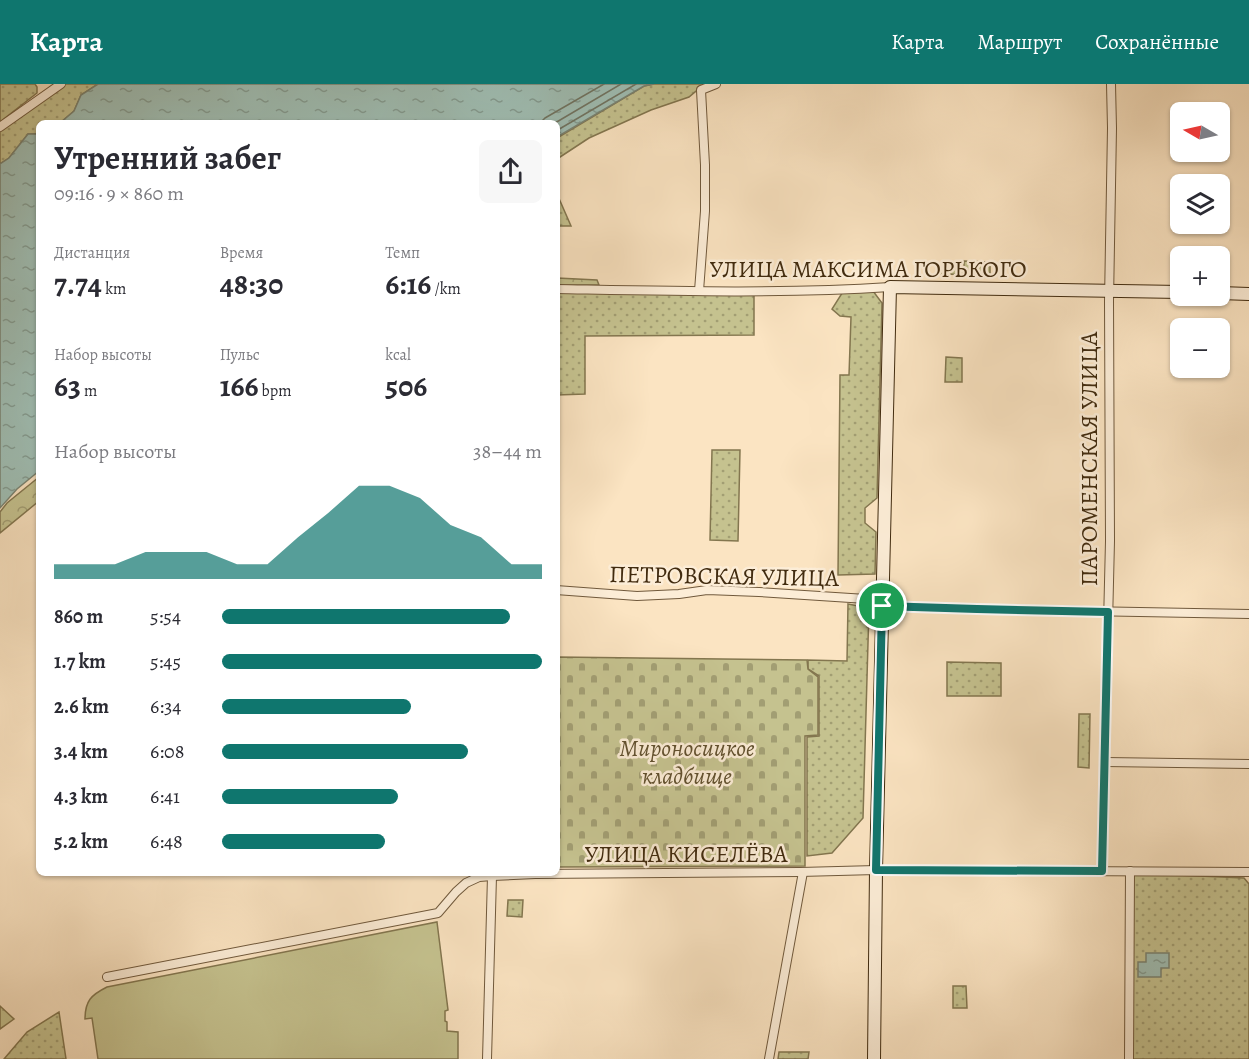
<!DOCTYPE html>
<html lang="ru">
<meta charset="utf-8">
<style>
:root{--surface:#fff;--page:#f7f7f7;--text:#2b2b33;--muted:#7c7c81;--accent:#0f766e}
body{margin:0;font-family:Alegreya,serif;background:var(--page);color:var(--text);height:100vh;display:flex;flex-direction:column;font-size:22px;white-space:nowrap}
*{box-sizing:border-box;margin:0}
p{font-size:20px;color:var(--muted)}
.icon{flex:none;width:33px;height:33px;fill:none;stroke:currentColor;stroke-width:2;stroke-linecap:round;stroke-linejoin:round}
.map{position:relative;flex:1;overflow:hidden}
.details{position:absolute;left:36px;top:36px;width:524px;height:756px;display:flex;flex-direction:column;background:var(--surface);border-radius:9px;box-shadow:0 2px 4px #0004}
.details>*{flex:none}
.needle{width:39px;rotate:279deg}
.controls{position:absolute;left:1170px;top:18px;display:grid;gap:12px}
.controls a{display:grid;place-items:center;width:60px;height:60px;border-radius:9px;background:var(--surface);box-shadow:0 2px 4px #0004;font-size:30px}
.pin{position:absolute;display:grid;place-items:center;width:51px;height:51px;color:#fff;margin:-26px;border:3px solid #fff;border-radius:50%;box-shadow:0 2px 6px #0007}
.round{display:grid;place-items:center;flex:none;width:63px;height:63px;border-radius:9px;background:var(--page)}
.summary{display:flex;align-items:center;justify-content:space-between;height:102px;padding:0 18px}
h1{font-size:33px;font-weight:600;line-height:45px}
.figures{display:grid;grid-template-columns:repeat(3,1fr);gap:9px;height:102px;padding:6px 18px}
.figures div{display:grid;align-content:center}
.figures b{font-size:30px;font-weight:600}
.figures small{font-size:16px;font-weight:400}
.figures p{font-size:16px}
.chart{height:168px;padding:12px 18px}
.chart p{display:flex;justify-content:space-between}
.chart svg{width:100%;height:108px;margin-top:6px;fill:var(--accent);opacity:.7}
ul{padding:0 18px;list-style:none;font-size:20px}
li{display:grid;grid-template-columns:96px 72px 1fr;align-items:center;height:45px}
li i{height:15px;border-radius:8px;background:var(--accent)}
header{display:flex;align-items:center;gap:36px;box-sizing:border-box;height:84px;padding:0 30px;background:var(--accent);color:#fff}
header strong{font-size:28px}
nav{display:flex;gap:33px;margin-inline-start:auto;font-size:21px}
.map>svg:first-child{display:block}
.grass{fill:url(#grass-dots);stroke:#83764f;stroke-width:1.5}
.forest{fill:url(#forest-crowns);stroke:#83764f;stroke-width:1.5}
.cemetery{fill:url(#cemetery-stones);stroke:#83764f;stroke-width:1.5}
.garden{fill:#c5c28f;stroke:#83764f;stroke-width:1.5}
.water{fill:url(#water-ripples);stroke:#798372;stroke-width:1.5}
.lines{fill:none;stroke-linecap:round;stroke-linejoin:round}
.shore{stroke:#707462;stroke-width:1.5}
.minor-casing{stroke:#70593c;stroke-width:10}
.secondary-casing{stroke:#412b0f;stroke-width:14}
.minor{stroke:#fcedd7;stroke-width:8}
.secondary{stroke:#fcedd7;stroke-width:12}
.route-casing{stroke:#fff;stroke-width:12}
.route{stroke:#0f766e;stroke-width:8}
.labels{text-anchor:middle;stroke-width:5;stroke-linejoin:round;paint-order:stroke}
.street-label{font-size:24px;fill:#412b0f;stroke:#fcedd7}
.park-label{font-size:24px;font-style:italic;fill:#62512f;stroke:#fcedd7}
</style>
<header>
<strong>Карта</strong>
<nav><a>Карта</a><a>Маршрут</a><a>Сохранённые</a></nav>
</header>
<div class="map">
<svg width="1249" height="975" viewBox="0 0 1249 975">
<defs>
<pattern id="grass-dots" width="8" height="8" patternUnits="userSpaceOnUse" patternTransform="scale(1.5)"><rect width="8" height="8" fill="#c5c28f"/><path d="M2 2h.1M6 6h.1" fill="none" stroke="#a29e73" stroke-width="1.8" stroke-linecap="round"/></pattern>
<pattern id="forest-crowns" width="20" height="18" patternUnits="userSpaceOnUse" patternTransform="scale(1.5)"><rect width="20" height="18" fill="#c5c28f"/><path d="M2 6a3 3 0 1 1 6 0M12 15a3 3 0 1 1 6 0" fill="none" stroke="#a29e73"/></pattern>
<pattern id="cemetery-stones" width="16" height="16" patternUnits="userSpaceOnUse" patternTransform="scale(1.5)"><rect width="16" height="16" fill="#c5c28f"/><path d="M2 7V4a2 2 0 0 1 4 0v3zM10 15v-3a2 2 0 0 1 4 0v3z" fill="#a29e73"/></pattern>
<pattern id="water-ripples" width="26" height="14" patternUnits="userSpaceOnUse" patternTransform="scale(1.5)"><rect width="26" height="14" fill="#9fbeb4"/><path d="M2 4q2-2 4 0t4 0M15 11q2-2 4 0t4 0" fill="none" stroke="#839b91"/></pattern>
</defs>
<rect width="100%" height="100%" fill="#fbe4c2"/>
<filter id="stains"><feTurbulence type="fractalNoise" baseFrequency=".00333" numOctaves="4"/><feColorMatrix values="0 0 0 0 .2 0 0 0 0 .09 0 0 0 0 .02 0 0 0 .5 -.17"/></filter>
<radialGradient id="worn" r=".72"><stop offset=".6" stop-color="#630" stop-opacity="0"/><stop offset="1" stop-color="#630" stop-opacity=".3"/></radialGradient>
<!-- grass -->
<g class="grass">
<polygon points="0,0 35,0 37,3 37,9 0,38"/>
<polygon points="56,0 98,0 81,11 74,27 60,39 39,39 39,50 28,50 9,74 0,80 0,44"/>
<polygon points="654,0 708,0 701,3 689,13 651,26 589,54 557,75 557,54 644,2"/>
<polygon points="556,110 557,110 571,142 557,142"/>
<polygon points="964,177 990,178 990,191 938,190 938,184 964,185"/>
<polygon points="556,205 754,206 754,251 585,252 585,310 557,311"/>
<polygon points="844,206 873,207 882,219 877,414 865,424 865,439 876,448 875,490 838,491 840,291 849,291 851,233 840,232 832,225"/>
<polygon points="946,273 962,274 962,298 945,298"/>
<polygon points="712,366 740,366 738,457 710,456"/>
<polygon points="848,520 869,524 863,734 832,769 807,772 807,653 819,652 819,592 808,585 808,576 847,577"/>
<polygon points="947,578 1001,579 1001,612 947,612"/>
<polygon points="1079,630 1090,630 1089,684 1078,683"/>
<polygon points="1132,789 1244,794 1249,800 1249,975 1131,975"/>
<polygon points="508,816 523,816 522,833 507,832"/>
<polygon points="953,902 966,902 967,924 953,924"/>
<polygon points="59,928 66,975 4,975 27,948"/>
<polygon points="779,968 809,968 808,975 778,975"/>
</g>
<!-- forest -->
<g class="forest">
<polygon points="557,194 597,196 599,201 557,201"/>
<polygon points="39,393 39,417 0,449 0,428 7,419"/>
<polygon points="0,922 14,935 0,945"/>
</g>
<!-- cemetery -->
<polygon class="cemetery" points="557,573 807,576 808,585 818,593 818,651 805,652 805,782 557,783"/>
<!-- garden -->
<path class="garden" d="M437 838 448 926 445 927V937L447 938V947L458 948V975H98L92 934 85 935C85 917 91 911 107 903Z"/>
<!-- water -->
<g class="water">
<polygon points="98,0 654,0 644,2 557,53 556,39 60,39 74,27 81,11"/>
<polygon points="28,50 39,50 39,387 17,405 0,424 0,80 9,74"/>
<polygon points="1146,869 1169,869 1169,884 1161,884 1161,893 1138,893 1138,878 1146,878"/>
</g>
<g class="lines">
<!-- shore -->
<g class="shore">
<polyline points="540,39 545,34 604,0"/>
<polyline points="555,39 621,0"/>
<polyline points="556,47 636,0"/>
</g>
<defs>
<g id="minor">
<polyline points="0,43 61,0"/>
<path d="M556 205C668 207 779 210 890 203"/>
<polyline points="699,207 705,127 705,81 701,6 716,0"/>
<polyline points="556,506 637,512 679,510 707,506 759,508 866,515 882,522 977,525 1249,530"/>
<polyline points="1105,678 1249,680"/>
<polyline points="1102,787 1110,457 1109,217 1112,44 1111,0"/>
<polyline points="107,893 438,829 456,808 466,799 479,793 492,792 535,790 800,788 876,786 1249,788"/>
<polyline points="487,975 492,792"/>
<polyline points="769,975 803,788"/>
<polyline points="1129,975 1130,787"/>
</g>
<g id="secondary">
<polyline points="1220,209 1249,210"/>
<polyline points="874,975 876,786 890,203 1180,208"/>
</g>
</defs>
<!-- minor casing -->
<use href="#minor" class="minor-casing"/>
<!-- secondary casing -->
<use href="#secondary" class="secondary-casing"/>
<!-- minor -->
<use href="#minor" class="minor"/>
<!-- secondary -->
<use href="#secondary" class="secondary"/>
</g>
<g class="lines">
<defs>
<polygon id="route" points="882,522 977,525 1108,528 1102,787 876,786"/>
</defs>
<!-- route casing -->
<use href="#route" class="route-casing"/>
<!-- route -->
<use href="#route" class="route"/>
</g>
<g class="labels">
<!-- street labels -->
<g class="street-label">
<text x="868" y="193">УЛИЦА МАКСИМА ГОРЬКОГО</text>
<text transform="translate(1089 375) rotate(-90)" y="8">ПАРОМЕНСКАЯ УЛИЦА</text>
<text transform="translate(724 492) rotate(1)" y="8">ПЕТРОВСКАЯ УЛИЦА</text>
<text x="686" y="778">УЛИЦА КИСЕЛЁВА</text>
</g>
<!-- park labels -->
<g class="park-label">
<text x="687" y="672">Мироносицкое<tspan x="687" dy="28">кладбище</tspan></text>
</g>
</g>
<rect width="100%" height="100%" filter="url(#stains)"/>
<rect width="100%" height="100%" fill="url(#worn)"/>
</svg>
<div class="controls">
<a><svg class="needle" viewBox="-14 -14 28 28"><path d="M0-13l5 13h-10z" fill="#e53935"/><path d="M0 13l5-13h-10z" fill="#7c7c81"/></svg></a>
<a><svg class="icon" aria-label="layers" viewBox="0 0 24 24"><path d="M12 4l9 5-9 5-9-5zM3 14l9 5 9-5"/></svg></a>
<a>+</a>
<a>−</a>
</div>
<div class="pin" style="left:882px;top:522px;background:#1e9e55"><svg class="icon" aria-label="arrive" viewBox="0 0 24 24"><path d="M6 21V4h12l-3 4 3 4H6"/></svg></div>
<section class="details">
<div class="summary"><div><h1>Утренний забег</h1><p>09:16 · 9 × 860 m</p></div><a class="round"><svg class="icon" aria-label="share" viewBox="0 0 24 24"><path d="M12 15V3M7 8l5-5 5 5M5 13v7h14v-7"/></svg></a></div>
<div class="figures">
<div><p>Дистанция</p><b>7.74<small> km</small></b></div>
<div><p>Время</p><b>48:30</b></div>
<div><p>Темп</p><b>6:16<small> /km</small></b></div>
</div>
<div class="figures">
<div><p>Набор высоты</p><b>63<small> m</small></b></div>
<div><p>Пульс</p><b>166<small> bpm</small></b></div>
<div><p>kcal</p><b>506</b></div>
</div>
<div class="chart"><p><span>Набор высоты</span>38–44 m</p>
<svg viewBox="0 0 160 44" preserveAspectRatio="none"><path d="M0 44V38L10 38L20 38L30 33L40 33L50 33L60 38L70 38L80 27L90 17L100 6L110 6L120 11L130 22L140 27L150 38L160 38V44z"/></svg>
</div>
<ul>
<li><b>860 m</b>5:54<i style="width:90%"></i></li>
<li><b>1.7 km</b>5:45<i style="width:100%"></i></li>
<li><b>2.6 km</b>6:34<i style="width:59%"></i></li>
<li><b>3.4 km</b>6:08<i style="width:77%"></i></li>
<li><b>4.3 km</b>6:41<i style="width:55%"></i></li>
<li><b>5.2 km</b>6:48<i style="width:51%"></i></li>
</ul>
</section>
</div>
